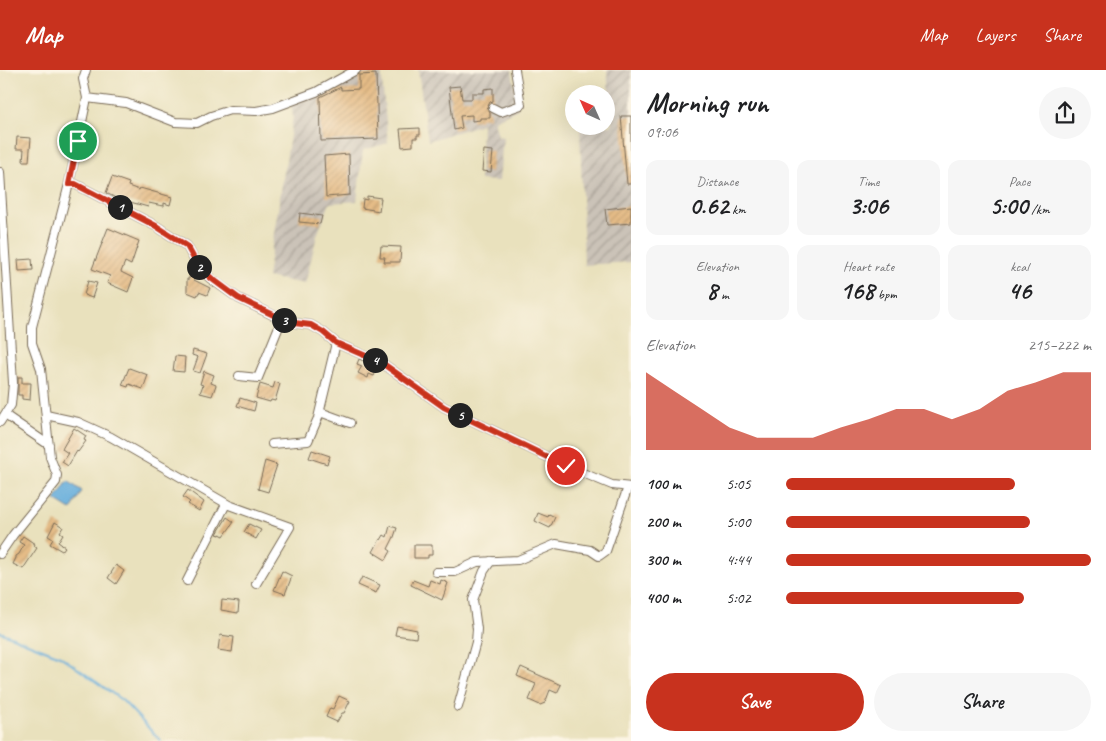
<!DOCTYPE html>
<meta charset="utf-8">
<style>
:root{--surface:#fff;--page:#f6f6f6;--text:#202124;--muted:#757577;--accent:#c8321e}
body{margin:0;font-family:Caveat,sans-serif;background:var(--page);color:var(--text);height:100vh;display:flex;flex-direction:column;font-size:19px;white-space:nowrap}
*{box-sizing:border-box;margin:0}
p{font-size:16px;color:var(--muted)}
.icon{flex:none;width:28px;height:28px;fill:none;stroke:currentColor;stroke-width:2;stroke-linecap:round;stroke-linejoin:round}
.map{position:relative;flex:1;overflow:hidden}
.side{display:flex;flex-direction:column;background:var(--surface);width:475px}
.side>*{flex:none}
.needle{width:32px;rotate:315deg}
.buttons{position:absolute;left:565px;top:15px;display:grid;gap:10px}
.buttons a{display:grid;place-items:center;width:50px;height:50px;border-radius:50%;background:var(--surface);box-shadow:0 5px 20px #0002;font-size:25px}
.pin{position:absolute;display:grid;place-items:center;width:42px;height:42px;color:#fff;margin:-21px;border:2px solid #fff;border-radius:50%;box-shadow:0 1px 5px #0007}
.km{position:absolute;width:25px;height:25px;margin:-12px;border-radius:50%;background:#222;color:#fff;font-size:14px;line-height:25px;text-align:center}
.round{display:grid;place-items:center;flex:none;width:52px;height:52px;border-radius:26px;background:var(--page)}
.summary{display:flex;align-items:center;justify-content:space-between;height:85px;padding:0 15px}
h1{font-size:28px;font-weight:600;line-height:38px}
.stats{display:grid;grid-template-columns:repeat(3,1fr);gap:8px;height:85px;padding:5px 15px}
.stats div{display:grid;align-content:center;border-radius:12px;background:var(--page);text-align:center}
.stats b{font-size:25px;font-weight:600}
.stats small{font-size:14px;font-weight:400}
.stats p{font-size:14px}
.chart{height:140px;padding:10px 15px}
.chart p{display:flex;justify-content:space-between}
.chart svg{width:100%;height:90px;margin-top:5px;fill:var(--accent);opacity:.7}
.action{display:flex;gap:10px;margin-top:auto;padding:10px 15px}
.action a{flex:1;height:58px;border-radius:30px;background:var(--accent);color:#fff;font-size:20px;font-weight:600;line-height:58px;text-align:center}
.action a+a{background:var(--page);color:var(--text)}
ul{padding:0 15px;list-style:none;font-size:16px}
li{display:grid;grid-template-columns:80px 60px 1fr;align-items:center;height:38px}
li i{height:12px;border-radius:6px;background:var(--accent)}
header{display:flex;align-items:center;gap:30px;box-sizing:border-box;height:70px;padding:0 25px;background:var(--accent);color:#fff}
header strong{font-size:24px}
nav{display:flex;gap:28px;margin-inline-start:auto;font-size:18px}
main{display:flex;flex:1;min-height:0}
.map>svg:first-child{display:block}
.industrial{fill:url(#industrial-furrows)}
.water{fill:#65addc;stroke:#506c7d}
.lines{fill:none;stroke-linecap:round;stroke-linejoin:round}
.stream{stroke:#65addc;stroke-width:2}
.building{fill:url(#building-hatch)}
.minor-casing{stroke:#786a56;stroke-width:10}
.minor{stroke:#fff;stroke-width:8}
.route-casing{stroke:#fff;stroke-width:10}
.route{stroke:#c8321e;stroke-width:6}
</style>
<header>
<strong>Map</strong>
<nav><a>Map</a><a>Layers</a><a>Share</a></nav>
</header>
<main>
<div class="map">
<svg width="631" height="671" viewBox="0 0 631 671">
<defs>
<pattern id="industrial-furrows" width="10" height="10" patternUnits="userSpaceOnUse" patternTransform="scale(1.25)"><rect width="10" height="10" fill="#cbc3b8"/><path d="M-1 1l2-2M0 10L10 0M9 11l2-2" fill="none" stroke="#a69f95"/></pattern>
<pattern id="building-hatch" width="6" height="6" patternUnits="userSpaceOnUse" patternTransform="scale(1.25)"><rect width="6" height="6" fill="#e5bc87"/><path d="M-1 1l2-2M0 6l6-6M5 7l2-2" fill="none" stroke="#c5a274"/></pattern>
</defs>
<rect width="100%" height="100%" fill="#fcf5e5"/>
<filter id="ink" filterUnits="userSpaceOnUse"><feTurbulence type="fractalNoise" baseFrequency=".02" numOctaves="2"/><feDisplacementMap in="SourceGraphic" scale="10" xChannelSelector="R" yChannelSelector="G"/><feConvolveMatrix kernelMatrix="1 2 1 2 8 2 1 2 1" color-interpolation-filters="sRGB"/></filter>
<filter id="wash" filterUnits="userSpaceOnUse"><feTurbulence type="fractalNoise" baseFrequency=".0096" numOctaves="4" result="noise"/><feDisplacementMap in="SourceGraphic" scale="20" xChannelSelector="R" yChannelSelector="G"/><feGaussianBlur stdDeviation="1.12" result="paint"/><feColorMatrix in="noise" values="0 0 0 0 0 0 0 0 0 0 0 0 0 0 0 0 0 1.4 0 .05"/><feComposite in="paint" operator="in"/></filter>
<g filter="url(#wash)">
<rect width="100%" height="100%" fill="#e9e1bd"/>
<!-- industrial -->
<g class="industrial">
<polygon points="363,0 381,0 388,73 363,80 357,131 330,133 317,165 305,214 267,207 293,47 291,34 315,24"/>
<polygon points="418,0 512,0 518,39 494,50 498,66 503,67 499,111 480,110 482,54 428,71"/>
<polygon points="607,0 631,0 631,192 584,195 580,57 612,56"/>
</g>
<!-- water -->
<polygon class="water" points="68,411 82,421 71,440 55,430"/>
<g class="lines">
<!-- stream -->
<polyline class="stream" points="0,562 60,586 123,631 161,671"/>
</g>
<g id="blocks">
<!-- building -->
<g class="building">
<polygon points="376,4 378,69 321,71 320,27 341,17 341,20 359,19 359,5"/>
<polygon points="460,16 462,29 472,29 472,23 484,23 484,19 493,18 493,31 490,32 487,38 490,43 490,48 480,48 480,50 472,51 472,45 460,46 462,58 454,60 449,17"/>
<polygon points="621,46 631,46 631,114 627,114"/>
<polygon points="420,58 420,65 417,65 417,68 413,68 413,76 402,77 400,59"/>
<polygon points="17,67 31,68 29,91 23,91 24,79 16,79"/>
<polygon points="484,80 493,81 491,102 482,101"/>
<polygon points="349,84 350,125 326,127 324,86"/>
<polygon points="112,107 129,113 128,116 139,120 140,118 172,127 170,135 164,133 164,136 158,135 149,133 148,137 116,128 106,123"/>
<polygon points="367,126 381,128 379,141 362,138 363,129 367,130"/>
<polygon points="631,136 631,153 607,155 605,139"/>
<polygon points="300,143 322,146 320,154 299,152"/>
<polygon points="108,158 139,171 131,195 125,192 121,202 133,208 128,222 107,213 110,206 92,199"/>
<polygon points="381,176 401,177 400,192 384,192 385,187 380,187"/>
<polygon points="32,189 33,200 19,201 18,190"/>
<polygon points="190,198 196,203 194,210 210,218 207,225 199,222 197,226 187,222 187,209 189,209"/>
<polygon points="88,211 97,213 92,228 84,225"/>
<polygon points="193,280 207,284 200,303 193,301 198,287 192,285"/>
<polygon points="175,286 185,287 184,302 173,301"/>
<polygon points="359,289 378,297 374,306 369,304 368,308 358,303 362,296 357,294"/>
<polygon points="129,298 148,305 143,319 129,314 128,317 122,315"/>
<polygon points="204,301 214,305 211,313 216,315 212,326 200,323 203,315 200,314"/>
<polygon points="18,307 22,307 22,313 31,313 30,330 22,329 22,325 18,325"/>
<polygon points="275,312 280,314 275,331 271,330 270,332 256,328 260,314 273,318"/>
<polygon points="240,328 256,333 254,341 237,336"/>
<polygon points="74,358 86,366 84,370 86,371 78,382 77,381 68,396 62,392 68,383 62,379"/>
<polygon points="312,380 330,386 327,394 309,388"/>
<polygon points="265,391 277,395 268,422 258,419"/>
<polygon points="188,420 204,432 199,441 188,434 190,432 183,427"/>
<polygon points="538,443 548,447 549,444 555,447 550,458 535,451"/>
<polygon points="227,447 234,452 224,466 220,464 220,465 217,464"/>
<polygon points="55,452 63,457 60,462 63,464 58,472 65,477 62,481 50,474 53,469 48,466"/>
<polygon points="249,454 261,460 256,469 244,462"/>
<polygon points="390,456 397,458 394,467 388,479 391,481 386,490 373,482 380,469 381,470 384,465 387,467"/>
<polygon points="23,466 35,474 34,476 37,478 23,499 13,494 16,488 16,486 19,484 24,475 19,472"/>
<polygon points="414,475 432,475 432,485 428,485 428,488 414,488"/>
<polygon points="116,495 124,501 116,514 108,508"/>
<polygon points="282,501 292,506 285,524 274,520"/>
<polygon points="362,507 380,515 376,523 358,515"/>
<polygon points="413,510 428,516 430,510 440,514 441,510 448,513 442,530 411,515"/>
<polygon points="222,530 239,532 238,543 221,540"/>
<polygon points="397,556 417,560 416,568 395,565"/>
<polygon points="220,565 234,567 232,582 218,580"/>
<polygon points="521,597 561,615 557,623 550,620 545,633 540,635 529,630 536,614 517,606"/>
<polygon points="339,626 350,631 344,643 342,643 337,652 326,647 330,638 333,639"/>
</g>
</g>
</g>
<g filter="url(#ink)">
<use href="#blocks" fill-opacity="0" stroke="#786a56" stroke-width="1"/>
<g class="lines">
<defs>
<g id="minor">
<polyline points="87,28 126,33 175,52 197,53 211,46 230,40 256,41 273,38 316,22 356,0"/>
<polyline points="493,38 501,42 521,35 515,0"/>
<polyline points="0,102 13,313 11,335 0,352"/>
<polyline points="69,114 75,114 156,156 187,176 198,197 211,209 238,228 279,248 294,253 311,255 323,262 336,273 382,293 444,337 566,396 612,415 631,417"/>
<polyline points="239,306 258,308 282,249"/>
<polyline points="320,342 350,353"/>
<polyline points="5,345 49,375"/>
<polyline points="46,345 78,352 111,367 229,435 290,457 256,514"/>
<polyline points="272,374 308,371 318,348 336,273"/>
<polyline points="0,484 13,465 56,412 57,405 50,387 41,299 32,273 32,257 69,114 87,28 83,9 86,0"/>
<polyline points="436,502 455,502 477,492 518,490 556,474 590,480 599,486 606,481 628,417"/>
<polyline points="187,511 226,434"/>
<polyline points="458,637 476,572 477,559 473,530 484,501 491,491"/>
</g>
</defs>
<!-- minor casing -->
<use href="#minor" class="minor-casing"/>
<!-- minor -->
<use href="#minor" class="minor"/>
</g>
</g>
<g class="lines" filter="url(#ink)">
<defs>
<polyline id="route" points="78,71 69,114 75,114 156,156 187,176 198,196 211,208 238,228 282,249 294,253 311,255 323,262 336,273 382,293 444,337 566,396"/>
</defs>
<!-- route casing -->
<use href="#route" class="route-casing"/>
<!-- route -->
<use href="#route" class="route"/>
</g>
</svg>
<div class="buttons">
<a><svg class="needle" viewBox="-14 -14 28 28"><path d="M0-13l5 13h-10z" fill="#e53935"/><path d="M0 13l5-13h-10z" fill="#757577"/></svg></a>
</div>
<div class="pin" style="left:78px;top:71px;background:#1e9e55"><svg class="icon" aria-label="arrive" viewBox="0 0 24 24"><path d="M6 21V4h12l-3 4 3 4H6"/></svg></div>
<div class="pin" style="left:566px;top:396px;background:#d93025"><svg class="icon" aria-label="check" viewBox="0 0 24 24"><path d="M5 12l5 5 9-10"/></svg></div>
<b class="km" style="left:120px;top:137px">1</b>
<b class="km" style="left:199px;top:197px">2</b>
<b class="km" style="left:284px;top:250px">3</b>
<b class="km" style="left:375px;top:290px">4</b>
<b class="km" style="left:460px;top:345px">5</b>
</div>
<section class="side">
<div class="summary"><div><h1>Morning run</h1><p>09:06</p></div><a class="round"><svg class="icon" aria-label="share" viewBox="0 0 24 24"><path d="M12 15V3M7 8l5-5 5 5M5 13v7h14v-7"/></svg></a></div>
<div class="stats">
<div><p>Distance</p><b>0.62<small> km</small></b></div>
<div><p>Time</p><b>3:06</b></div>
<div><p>Pace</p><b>5:00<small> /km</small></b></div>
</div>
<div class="stats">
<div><p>Elevation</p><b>8<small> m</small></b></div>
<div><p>Heart rate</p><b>168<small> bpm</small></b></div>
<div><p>kcal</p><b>46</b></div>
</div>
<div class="chart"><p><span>Elevation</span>215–222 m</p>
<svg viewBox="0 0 160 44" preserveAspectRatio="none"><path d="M0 44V6L10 15L20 24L30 33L40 38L50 38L60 38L70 33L80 29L90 24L100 24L110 29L120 24L130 15L140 11L150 6L160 6V44z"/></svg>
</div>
<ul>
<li><b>100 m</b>5:05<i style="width:75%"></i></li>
<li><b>200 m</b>5:00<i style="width:80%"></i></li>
<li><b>300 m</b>4:44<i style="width:100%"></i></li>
<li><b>400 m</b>5:02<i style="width:78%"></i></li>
</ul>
<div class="action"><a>Save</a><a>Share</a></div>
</section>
</main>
